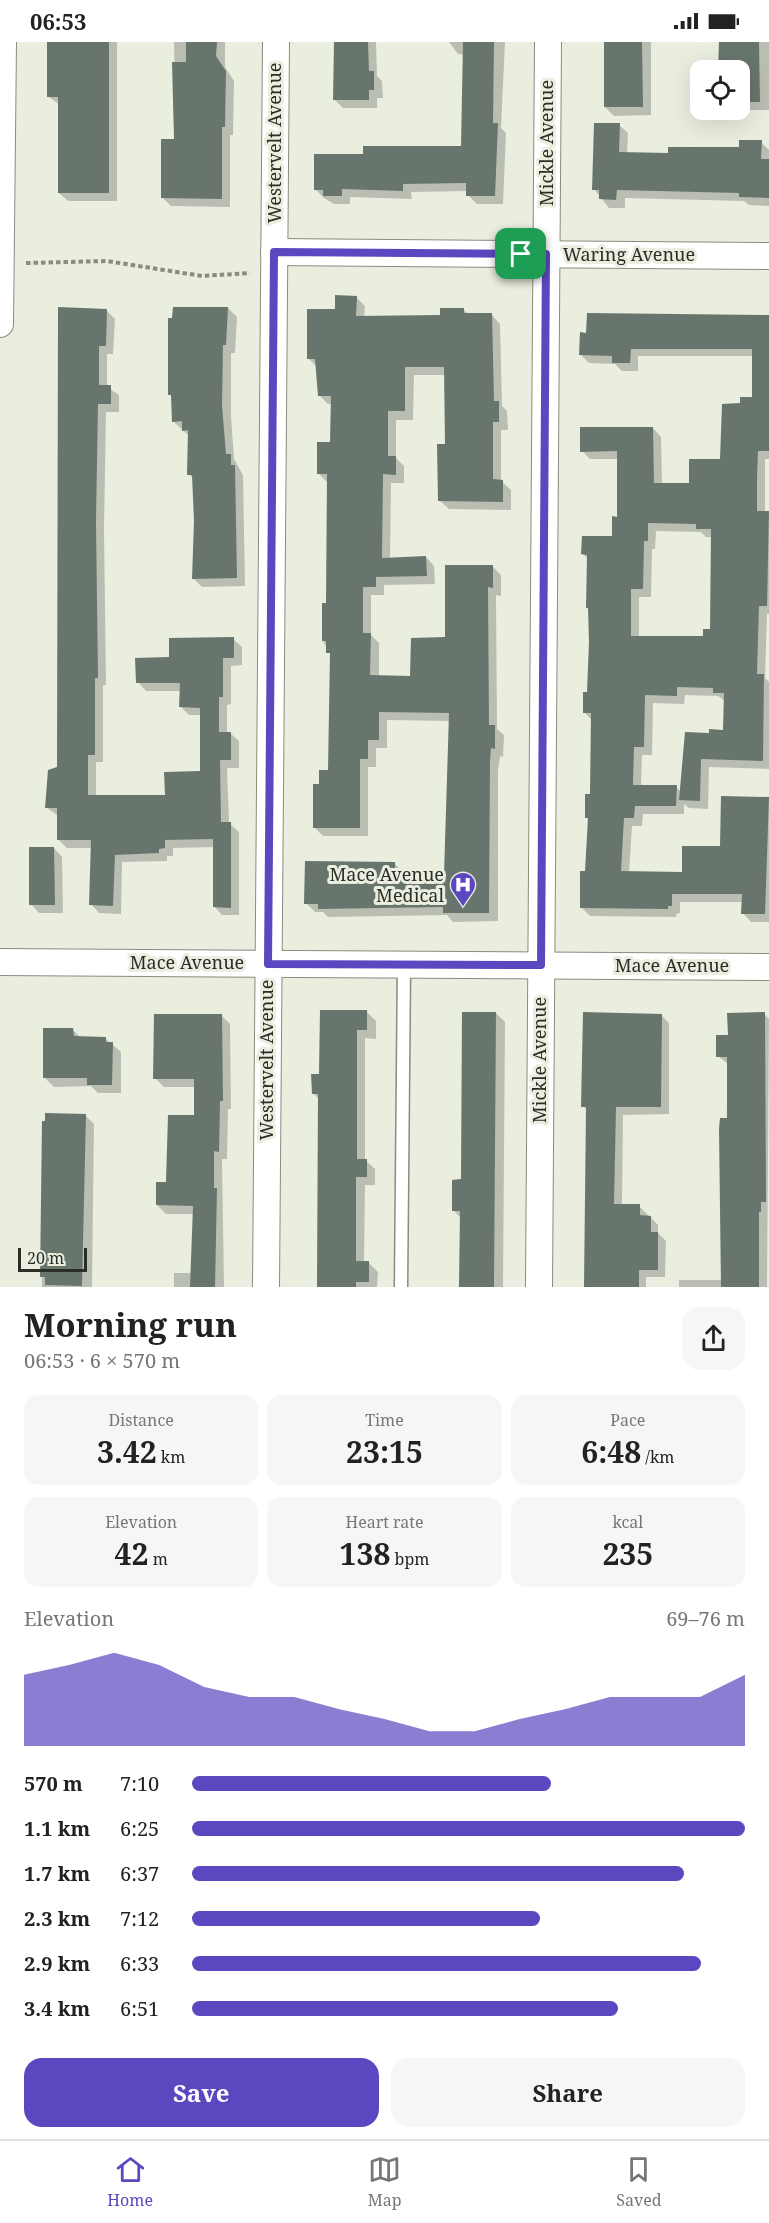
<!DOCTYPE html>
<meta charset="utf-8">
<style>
:root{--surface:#fff;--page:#f6f6f6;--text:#222;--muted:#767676;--line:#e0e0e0;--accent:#5d47c0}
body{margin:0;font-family:"Noto Serif",serif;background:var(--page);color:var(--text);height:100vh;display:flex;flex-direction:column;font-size:22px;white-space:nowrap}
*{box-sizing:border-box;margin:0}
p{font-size:20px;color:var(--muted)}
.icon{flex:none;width:33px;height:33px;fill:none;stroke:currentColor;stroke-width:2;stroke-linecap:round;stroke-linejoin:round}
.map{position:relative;height:1245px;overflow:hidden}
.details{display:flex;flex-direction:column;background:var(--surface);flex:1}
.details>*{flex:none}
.buttons{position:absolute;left:690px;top:18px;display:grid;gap:12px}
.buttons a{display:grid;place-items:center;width:60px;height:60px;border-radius:12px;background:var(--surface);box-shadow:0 6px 24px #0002;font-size:30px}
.scale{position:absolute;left:18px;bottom:15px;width:69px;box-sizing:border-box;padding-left:6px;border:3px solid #2b2d27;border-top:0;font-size:16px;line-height:21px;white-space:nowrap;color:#2b2d27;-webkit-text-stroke:4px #e9eedf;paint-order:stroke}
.pin{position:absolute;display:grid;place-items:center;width:51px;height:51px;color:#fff;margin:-26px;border-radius:12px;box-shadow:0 3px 9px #0006}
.round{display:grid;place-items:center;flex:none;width:63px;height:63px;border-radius:18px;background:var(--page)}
.head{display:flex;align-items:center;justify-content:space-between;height:102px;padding:0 24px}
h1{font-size:33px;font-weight:700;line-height:45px}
.metrics{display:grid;grid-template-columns:repeat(3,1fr);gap:9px;height:102px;padding:6px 24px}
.metrics div{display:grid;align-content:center;border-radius:15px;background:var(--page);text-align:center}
.metrics b{font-size:30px;font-weight:700}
.metrics small{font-size:16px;font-weight:400}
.metrics p{font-size:16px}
.chart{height:168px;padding:12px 24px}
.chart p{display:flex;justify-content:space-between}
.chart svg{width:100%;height:108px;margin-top:6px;fill:var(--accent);opacity:.7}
.button{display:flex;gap:12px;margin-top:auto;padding:12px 24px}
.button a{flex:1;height:69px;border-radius:18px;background:var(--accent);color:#fff;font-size:24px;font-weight:700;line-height:69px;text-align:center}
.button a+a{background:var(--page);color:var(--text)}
ul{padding:0 24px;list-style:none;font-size:20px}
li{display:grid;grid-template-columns:96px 72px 1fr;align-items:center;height:45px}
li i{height:15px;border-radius:8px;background:var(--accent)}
.status{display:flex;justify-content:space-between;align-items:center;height:42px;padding:0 30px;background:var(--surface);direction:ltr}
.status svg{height:16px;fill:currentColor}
.dock{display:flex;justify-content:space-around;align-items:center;height:84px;border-top:2px solid var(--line);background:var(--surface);font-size:16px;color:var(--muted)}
.dock a{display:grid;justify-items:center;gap:3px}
.dock .selected{color:var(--accent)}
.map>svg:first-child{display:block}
.shadow{fill:#0003;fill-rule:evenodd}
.building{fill:#68756c;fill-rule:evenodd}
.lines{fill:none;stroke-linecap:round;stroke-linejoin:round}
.service-casing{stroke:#888d7f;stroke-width:15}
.minor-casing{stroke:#888d7f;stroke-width:28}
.path{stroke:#898c82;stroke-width:4;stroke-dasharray:4.5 3;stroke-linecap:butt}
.service{stroke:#fff;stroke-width:12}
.minor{stroke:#fff;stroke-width:26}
.route-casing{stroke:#fff;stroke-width:12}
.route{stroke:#5d47c0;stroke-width:8}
.labels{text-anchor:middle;stroke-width:6;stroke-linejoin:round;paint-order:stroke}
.street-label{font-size:18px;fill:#2b2d27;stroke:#e9eedf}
.poi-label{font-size:18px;fill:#2b2d27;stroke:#e9eedf;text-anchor:end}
</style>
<div class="status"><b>06:53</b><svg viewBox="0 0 49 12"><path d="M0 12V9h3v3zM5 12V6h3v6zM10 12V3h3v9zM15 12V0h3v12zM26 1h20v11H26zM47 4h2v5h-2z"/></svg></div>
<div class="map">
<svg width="769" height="1245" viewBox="0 0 769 1245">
<rect width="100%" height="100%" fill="#e9eedf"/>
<!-- shadow -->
<g class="shadow">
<polygon points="49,0 117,0 117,159 68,159 59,151 60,63 49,55"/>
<polygon points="174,0 225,0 225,25 234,39 233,93 230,93 230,165 171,164 162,155 176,98"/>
<polygon points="334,0 376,0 377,34 382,39 383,56 377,56 377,66 343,66 334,57"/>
<polygon points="449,0 505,0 501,86 506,91 503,162 477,162 468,153 468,149 411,150 412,157 350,155 350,162 334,162 324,156 315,147 364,114 462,106 464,13 458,12"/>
<polygon points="606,0 651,0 651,73 614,74 605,65"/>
<polygon points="721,0 769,0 769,68 728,68 740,68 740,28 721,28"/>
<polygon points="619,83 628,91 627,111 669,112 741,107 761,100 769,108 769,164 749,163 744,159 625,156 625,166 609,166 594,147"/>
<polygon points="356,255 365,264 364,276 442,274 464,268 468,272 492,273 500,282 502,364 507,369 508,388 501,388 501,439 511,448 511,468 449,467 440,459 447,403 446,333 414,333 413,378 396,378 396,416 404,424 404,441 391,441 390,517 426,515 434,524 435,542 384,543 384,553 371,553 371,593 379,601 379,635 411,636 446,597 493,525 501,533 501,554 496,553 497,687 504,693 503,715 500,714 498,729 498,879 453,880 447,873 328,875 323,870 315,870 306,861 395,822 404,831 404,835 446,835 450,679 387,678 387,706 376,706 376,725 368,725 368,794 323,794 314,785 330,729 331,614 323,599 328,562 327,440 318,431 332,401 332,362 328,362 319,353 318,326 308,316 336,269"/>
<polygon points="228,266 237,275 235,311 231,311 231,374 234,417 243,433 245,544 202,545 193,536 195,479 194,437 189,432 189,394 173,379 173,356 170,352"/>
<polygon points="60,267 107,269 115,277 113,312 107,312 107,345 119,353 119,370 106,370 104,487 106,643 103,643 103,720 96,720 96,754 167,754 202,730 201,673 189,673 181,665 181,649 146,649 138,640 170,616 233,597 242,605 242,623 231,624 231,662 227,663 227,691 230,691 239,699 239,726 227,726 229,781 239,790 239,873 222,873 214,864 215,805 173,806 173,814 167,814 167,819 122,820 121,872 99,871 91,862 92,806 67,806 58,797 58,774 46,765 59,727"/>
<path d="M769 274V417H765V471L769 472V572H767L765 636 769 640V727L709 725 708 767 689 766 684 762V772H643L642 784H632L629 831 684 832 722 805V756H769V880H751L743 871V860H680V871L676 872V875L590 874 581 865 587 831 589 778 586 775 591 754 592 678 584 670 588 652 590 600 588 517 583 512 613 495 619 476 618 417H590L582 409 653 386 661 395 662 443 691 442 722 419 742 363 754 357 753 314H638V329H622L615 322 589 321 580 312ZM656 489 701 490 706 495H713L712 589 704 596H639V555H651L652 507H655ZM685 653 718 654 725 659 724 689 710 692 681 750 676 745 641 744 642 713H652L653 661 684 662Z"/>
<polygon points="54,806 62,815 63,871 39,871 31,862"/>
<polygon points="367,970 376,979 376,997 365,996 365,1118 375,1127 375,1143 365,1143 364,1221 369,1221 378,1230 377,1245 319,1245 320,1058 313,1051 320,1034"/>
<polygon points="496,971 505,980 503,1245 461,1245 461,1176 453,1168 462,1139"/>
<polygon points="764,972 769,977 767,1245 679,1245 679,1238 723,1238 728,1022 718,1014 729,995"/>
<polygon points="221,973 230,982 231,1067 228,1067 227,1117 222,1117 224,1245 174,1245 174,1231 192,1231 194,1172 166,1172 157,1163 196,1075 195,1045 164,1045 155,1036"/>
<polygon points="661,973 669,981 669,1072 623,1073 622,1164 639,1164 658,1183 658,1191 666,1199 665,1235 646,1235 646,1245 587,1245 588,1069 583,1064"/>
<polygon points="73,988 81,996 105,996 121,1010 121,1051 98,1051 91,1044 54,1045 45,1036"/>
<polygon points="85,1073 94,1082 92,1245 42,1245 43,1081"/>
</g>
<!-- building -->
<g class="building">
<polygon points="47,0 109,0 109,151 58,151 58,55 47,55"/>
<polygon points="186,0 217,0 216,14 226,29 225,85 222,85 222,157 161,156 161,97 174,97 172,20 186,20"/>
<polygon points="334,0 368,0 369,29 374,29 374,48 369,48 369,58 333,58"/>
<polygon points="463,0 494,0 493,81 498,81 495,154 466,154 466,141 403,142 403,149 342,147 342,154 323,154 323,148 314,148 314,112 363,112 363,104 461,104"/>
<polygon points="604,0 642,0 643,65 604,65"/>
<polygon points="719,0 759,0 760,60 740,60 740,28 718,28"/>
<polygon points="594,81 620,81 619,110 668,111 668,105 739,105 739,98 762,98 761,117 769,117 769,156 739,155 739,151 617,148 616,158 599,157 599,148 592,148"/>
<polygon points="335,253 357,254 356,274 440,273 440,266 464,266 464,271 492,271 494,359 499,359 499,380 493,380 493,437 503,438 503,460 438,459 437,402 445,402 444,325 405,325 405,369 388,369 388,414 396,414 396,433 383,432 382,516 426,514 427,534 376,535 376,545 363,545 363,591 371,591 370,633 410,634 411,596 445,595 445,523 493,523 493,546 488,545 489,683 495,683 495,707 491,706 490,719 489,871 443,871 443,865 318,867 318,862 304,862 305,819 395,820 395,834 444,833 449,671 379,670 379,698 368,698 368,717 360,717 360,786 313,786 313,742 319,742 319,728 328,728 330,611 326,611 326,599 322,599 322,561 326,561 327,432 317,432 317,400 330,400 331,354 318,354 315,317 307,317 307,267 335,267"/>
<polygon points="58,265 107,267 106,304 99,304 99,343 111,343 111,362 98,362 96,478 98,636 95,636 95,713 88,713 88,753 165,753 164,730 200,729 200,666 179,665 180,641 136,641 135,616 169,615 169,596 234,595 234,616 223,616 223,655 219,655 219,690 231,690 231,718 220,718 221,780 231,780 231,866 213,865 213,797 165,798 165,806 159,807 159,811 115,813 113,864 89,863 91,798 57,798 57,766 45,766 48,728 57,725"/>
<polygon points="173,265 228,265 226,303 223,303 222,364 226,412 231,412 231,423 235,423 237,536 192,537 194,479 192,433 187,433 188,388 182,389 182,379 172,380 171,353 168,353 168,276 172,276"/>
<path d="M587 271 769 273V409H758L757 437V469H769L767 564H759L757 632H764L763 719 701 717 700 759 679 758 685 690 709 691V687L723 688 724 651H713V646L677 645V654L645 653 644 705H634L633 743H677L676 764H635L634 776H624L621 829 682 830V804H720L721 754 769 755 765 872H741L742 852H672V864H668V867L580 866V829H585L588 776H585V752H590L591 671H583V650H587L589 600 588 566H586L587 513 581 512 582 494H612V474L617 475V409L580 410V385H653L654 441H689V417H720L722 362 740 361V355H752V307H631L630 321H612V314L579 313 580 290 586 291ZM648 481 696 482V487H711L710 587H703V594H631V547H643L644 499H648Z"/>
<polygon points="29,805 54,805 55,863 29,863"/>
<polygon points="320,968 367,968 367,988 357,988 357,1117 367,1117 367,1135 356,1135 356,1219 369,1219 369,1240 356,1240 356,1245 317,1245 318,1052 312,1052 311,1032 319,1032"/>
<polygon points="462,970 496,970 494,1245 459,1245 460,1169 452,1169 452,1138 461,1137"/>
<polygon points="583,970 662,972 661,1065 616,1065 614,1162 640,1162 640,1173 651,1174 651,1190 658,1190 658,1228 639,1228 639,1245 584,1245 586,1065 581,1065"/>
<polygon points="765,970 766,1160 761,1160 761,1170 759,1170 759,1245 721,1245 719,1087 720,1076 727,1076 727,1015 716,1015 716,993 728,993 727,971"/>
<polygon points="154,972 222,972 223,1059 220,1059 219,1110 214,1109 214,1146 217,1146 215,1245 190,1245 193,1164 156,1163 156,1140 166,1140 168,1073 194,1073 194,1037 153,1037"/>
<polygon points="43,986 73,986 74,994 106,995 106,1000 113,1000 112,1043 87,1043 87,1036 43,1036"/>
<polygon points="45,1071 86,1072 82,1244 45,1243 45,1235 40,1235 42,1079 45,1079"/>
</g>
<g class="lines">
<defs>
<polyline id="service" points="401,1245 404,923"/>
<g id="minor">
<polyline points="274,210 769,214"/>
<polyline points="0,282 3,0"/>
<polyline points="0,920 769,925"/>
<polyline points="266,1245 276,0"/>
<polyline points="539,1245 548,0"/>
</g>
</defs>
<!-- service casing -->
<use href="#service" class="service-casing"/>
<!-- minor casing -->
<use href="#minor" class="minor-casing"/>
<!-- path -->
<polyline class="path" points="26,221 107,219 202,234 250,231"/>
<!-- service -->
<use href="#service" class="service"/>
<!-- minor -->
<use href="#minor" class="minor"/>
</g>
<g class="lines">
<defs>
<polygon id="route" points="274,210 546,212 541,923 268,922"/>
</defs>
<!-- route casing -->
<use href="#route" class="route-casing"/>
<!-- route -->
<use href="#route" class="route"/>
</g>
<!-- icons -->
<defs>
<symbol id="hospital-pin" viewBox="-11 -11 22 30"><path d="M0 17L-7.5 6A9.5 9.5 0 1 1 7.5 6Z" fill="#5d47c0" stroke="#e9eedf"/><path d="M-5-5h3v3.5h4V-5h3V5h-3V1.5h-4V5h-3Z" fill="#fff"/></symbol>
</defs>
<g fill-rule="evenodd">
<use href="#hospital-pin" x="448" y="828" width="30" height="40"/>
</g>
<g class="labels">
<!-- street labels -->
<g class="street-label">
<text transform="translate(275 101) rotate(-90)" y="6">Westervelt Avenue</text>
<text transform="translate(547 101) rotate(-90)" y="6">Mickle Avenue</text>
<text x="629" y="219">Waring Avenue</text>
<text x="187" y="927">Mace Avenue</text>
<text x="672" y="930">Mace Avenue</text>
<text transform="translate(267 1018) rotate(-90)" y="6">Westervelt Avenue</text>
<text transform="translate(540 1018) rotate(-90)" y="6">Mickle Avenue</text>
</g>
<!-- poi labels -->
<g class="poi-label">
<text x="444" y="839">Mace Avenue<tspan x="444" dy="21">Medical</tspan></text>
</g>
</g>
</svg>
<div class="buttons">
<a><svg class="icon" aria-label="locate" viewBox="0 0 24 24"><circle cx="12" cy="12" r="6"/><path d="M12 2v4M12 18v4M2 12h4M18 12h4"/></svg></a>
</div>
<div class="scale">20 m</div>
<div class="pin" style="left:521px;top:212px;background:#1e9e55"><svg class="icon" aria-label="arrive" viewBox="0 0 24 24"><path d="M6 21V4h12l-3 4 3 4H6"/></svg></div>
</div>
<section class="details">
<div class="head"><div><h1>Morning run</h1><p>06:53 · 6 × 570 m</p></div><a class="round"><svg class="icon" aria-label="share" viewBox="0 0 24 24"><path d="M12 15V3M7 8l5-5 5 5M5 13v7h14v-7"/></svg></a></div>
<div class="metrics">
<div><p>Distance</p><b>3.42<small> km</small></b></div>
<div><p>Time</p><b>23:15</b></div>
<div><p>Pace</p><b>6:48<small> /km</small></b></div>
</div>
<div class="metrics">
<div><p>Elevation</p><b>42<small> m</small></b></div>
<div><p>Heart rate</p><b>138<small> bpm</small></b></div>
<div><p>kcal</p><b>235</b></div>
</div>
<div class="chart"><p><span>Elevation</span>69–76 m</p>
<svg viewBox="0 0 160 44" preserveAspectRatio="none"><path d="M0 44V15L10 11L20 6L30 11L40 20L50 24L60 24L70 29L80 33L90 38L100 38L110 33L120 29L130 24L140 24L150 24L160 15V44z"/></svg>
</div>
<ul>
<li><b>570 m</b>7:10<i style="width:65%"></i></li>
<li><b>1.1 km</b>6:25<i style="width:100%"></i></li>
<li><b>1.7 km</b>6:37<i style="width:89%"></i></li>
<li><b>2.3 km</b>7:12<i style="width:63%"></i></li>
<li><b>2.9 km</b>6:33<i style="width:92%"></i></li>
<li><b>3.4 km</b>6:51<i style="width:77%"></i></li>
</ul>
<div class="button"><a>Save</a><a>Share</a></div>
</section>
<nav class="dock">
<a class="selected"><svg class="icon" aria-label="home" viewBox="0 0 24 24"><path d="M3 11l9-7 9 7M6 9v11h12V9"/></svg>Home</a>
<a><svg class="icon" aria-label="map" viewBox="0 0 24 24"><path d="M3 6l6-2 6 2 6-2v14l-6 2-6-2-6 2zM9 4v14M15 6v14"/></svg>Map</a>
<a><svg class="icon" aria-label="saved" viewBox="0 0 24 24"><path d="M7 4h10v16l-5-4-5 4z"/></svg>Saved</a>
</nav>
